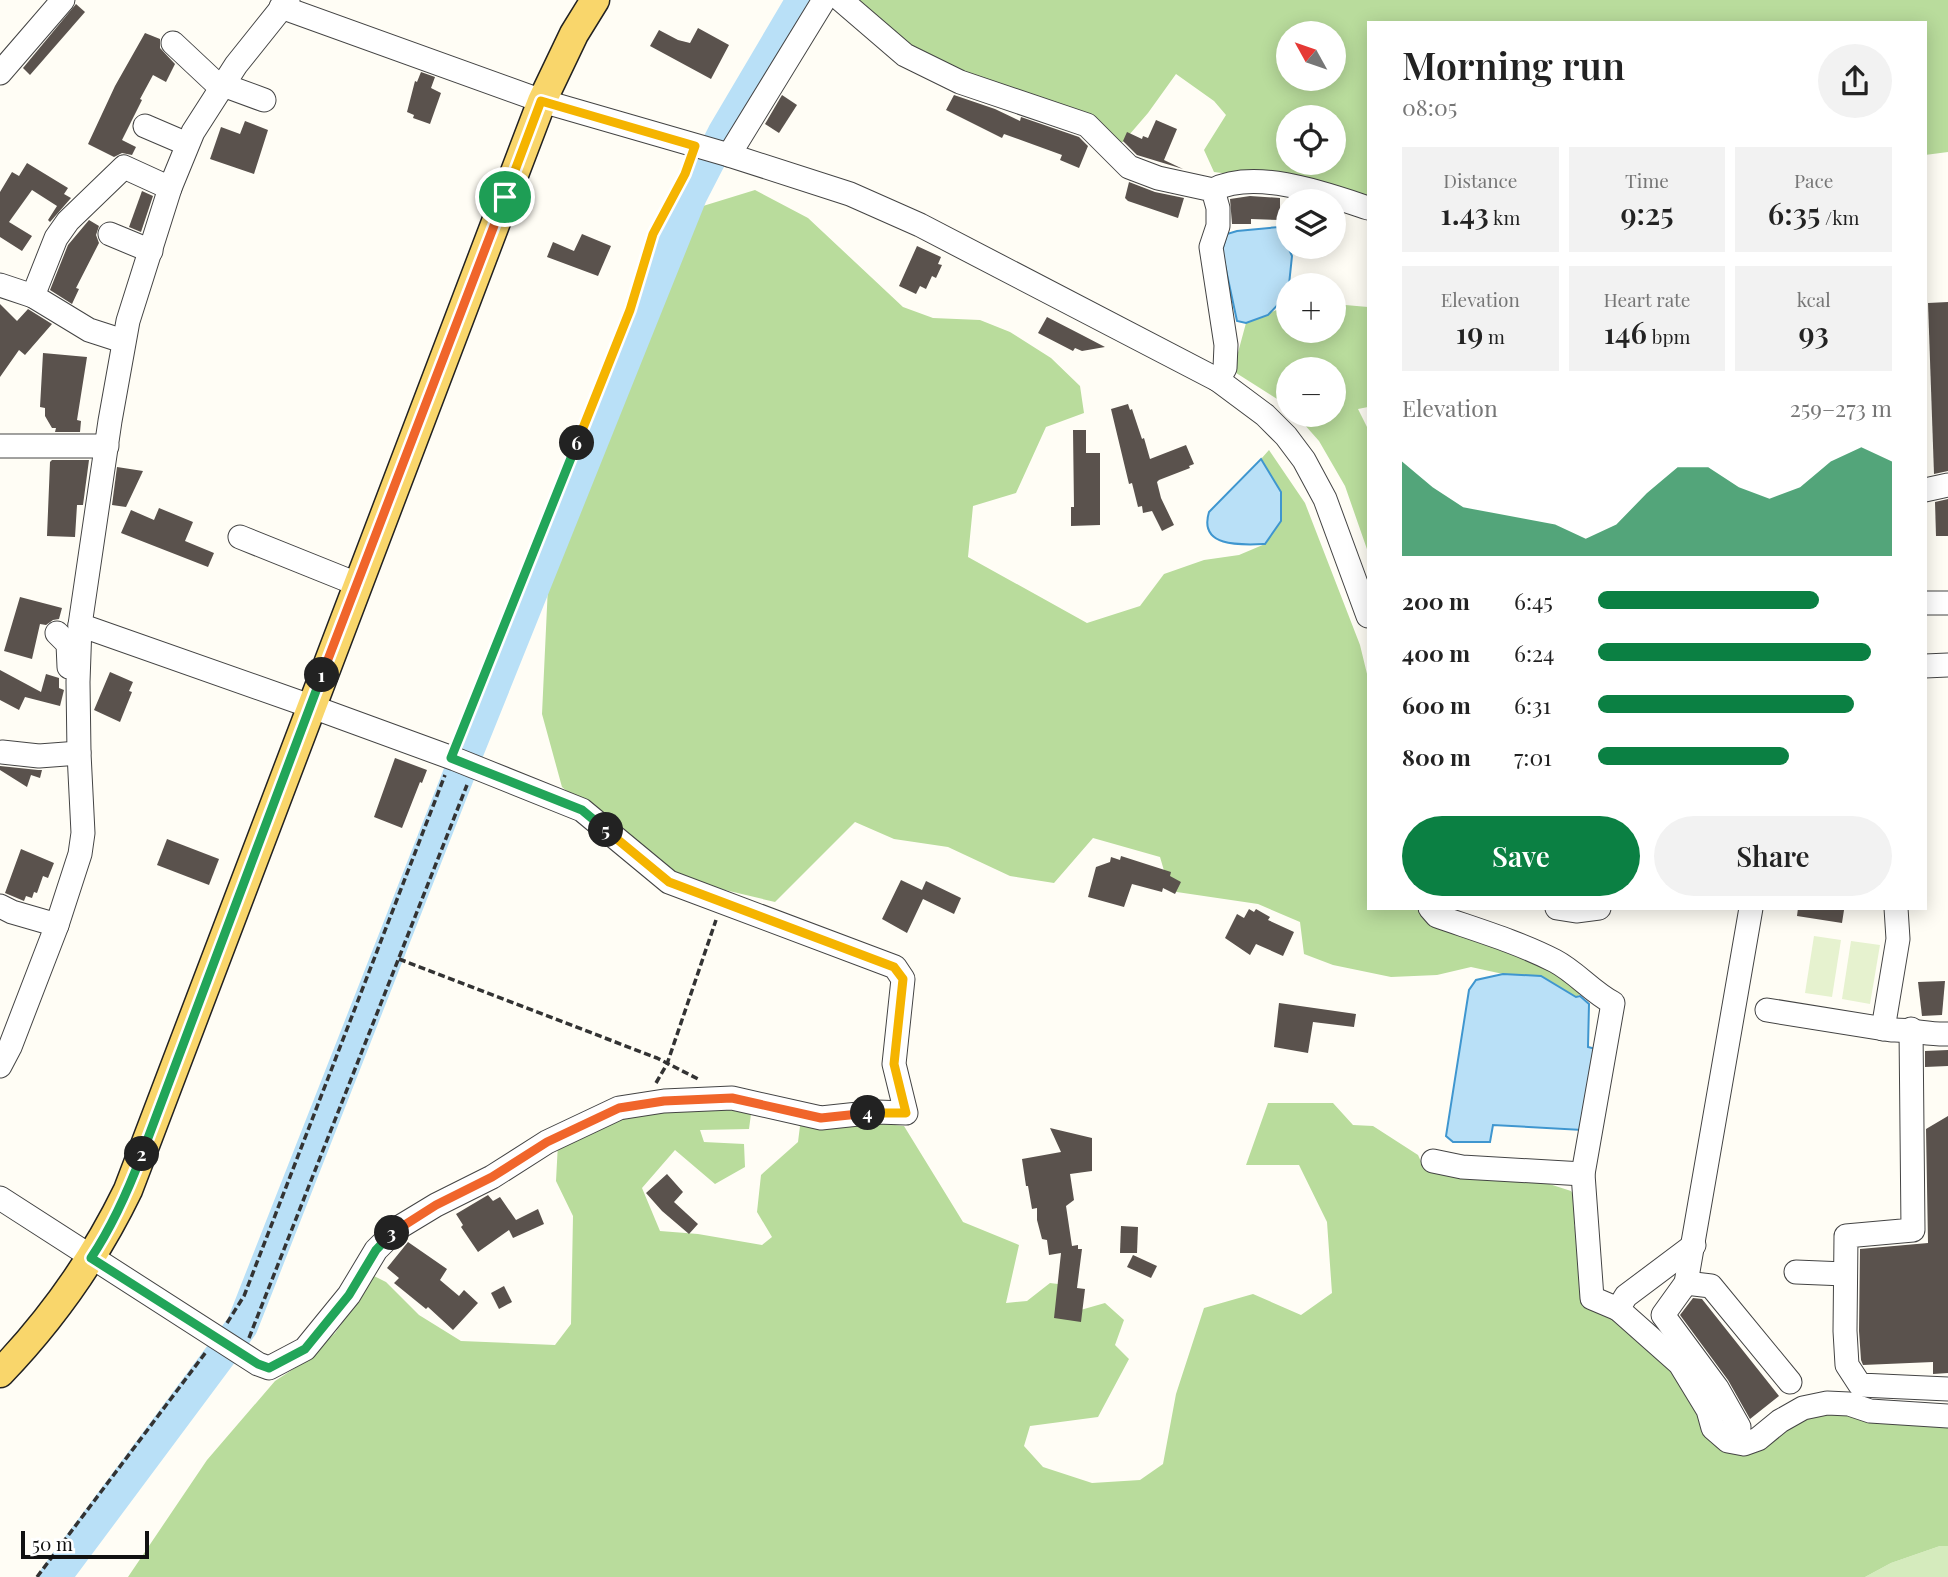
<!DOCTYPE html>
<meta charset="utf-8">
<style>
:root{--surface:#fff;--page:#f2f2f2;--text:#222;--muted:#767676;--accent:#0b8043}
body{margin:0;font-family:"Playfair Display",serif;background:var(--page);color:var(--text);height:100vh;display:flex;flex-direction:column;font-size:26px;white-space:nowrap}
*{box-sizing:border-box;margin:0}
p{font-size:23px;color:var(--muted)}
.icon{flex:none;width:38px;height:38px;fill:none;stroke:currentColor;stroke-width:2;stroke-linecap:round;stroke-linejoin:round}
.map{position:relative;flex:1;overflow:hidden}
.side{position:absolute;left:1367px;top:21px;width:560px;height:889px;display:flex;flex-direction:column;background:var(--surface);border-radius:0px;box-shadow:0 4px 18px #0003}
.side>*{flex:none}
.needle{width:46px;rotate:310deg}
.controls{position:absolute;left:1276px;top:21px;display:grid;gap:14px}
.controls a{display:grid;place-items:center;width:70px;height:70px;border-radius:50%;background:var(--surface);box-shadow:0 4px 18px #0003;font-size:35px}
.scale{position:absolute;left:21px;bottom:18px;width:128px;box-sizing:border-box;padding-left:7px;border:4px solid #111;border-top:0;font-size:19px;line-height:24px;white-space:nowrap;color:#111;-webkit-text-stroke:5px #fff;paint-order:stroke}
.pin{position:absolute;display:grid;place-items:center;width:60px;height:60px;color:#fff;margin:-30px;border:4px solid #fff;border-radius:50%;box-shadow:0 2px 7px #0007}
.km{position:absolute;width:35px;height:35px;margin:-18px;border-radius:50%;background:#222;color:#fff;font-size:19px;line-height:35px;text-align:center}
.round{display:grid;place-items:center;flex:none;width:74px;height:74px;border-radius:37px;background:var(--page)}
.head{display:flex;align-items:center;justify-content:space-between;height:119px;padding:0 35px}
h1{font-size:38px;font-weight:600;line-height:52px}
.metrics{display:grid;grid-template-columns:repeat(3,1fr);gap:10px;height:119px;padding:7px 35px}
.metrics div{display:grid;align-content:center;border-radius:0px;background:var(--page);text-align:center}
.metrics b{font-size:30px;font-weight:600}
.metrics small{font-size:19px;font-weight:400}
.metrics p{font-size:19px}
.chart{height:196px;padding:14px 35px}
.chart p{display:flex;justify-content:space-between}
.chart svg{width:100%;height:126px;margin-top:7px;fill:var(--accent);opacity:.7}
.action{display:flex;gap:14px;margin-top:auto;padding:14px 35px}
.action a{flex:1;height:80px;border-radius:42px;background:var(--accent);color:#fff;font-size:28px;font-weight:600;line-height:80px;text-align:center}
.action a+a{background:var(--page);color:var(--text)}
ul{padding:0 35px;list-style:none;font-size:23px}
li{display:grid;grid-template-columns:112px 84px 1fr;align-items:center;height:52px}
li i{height:18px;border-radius:9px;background:var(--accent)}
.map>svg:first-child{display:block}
.green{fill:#d5ebbd}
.forest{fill:#b9dc9c;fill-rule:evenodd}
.pitch{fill:#e6f2cf}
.water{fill:#b9e0f7;stroke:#3f96cf;stroke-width:2}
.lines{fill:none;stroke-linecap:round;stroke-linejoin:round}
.river{stroke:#b9e0f7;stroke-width:32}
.building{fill:#5a524d}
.minor-casing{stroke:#444;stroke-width:25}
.major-casing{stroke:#222;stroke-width:31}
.path{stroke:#333;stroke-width:3.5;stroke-dasharray:7 3.5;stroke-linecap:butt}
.minor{stroke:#fff;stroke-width:23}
.major{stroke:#f9d66b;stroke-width:28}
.split-1-casing{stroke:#fff;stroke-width:14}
.split-2-casing{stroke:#fff;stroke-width:14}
.split-3-casing{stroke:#fff;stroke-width:14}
.split-4-casing{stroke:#fff;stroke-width:14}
.split-5-casing{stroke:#fff;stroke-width:14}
.split-6-casing{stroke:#fff;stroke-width:14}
.split-7-casing{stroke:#fff;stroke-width:14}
.split-1{stroke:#f0652b;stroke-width:9}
.split-2{stroke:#22a559;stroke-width:9}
.split-3{stroke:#22a559;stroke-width:9}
.split-4{stroke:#f0652b;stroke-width:9}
.split-5{stroke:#f5b400;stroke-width:9}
.split-6{stroke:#22a559;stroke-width:9}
.split-7{stroke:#f5b400;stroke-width:9}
</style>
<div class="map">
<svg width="1948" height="1577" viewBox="0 0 1948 1577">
<rect width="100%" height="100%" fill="#fffdf5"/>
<!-- green -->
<polygon class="green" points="1940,1546 1948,1546 1948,1577 1865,1577 1891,1563"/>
<!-- forest -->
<g class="forest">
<path d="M855 0H1948V152L1925 155V23H1368V202L1287 181 1214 172 1204 150 1226 115 1214 101 1176 74 1148 113 1123 142 1110 141 918 55ZM1288 33H1334V79H1288ZM1288 117H1334V163H1288Z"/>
<polygon points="755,190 808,218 903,307 933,318 980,320 1010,332 1051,358 1080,386 1084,413 1046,427 1016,493 973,506 968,557 1087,623 1140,606 1164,574 1204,560 1239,555 1265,544 1281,492 1261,459 1269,450 1305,503 1360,645 1368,678 1368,908 1420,908 1522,950 1585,991 1576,997 1541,976 1503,974 1471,967 1437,975 1391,977 1333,965 1304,954 1300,922 1258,904 1170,891 1160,857 1093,838 1054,883 1010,876 948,847 894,839 855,822 775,902 708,886 652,865 562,787 542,714 548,586 604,423 686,220 703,206"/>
<polygon points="1334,304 1368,307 1368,407 1358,409 1368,429 1368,552 1345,486 1319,441 1296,415 1334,415 1334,369 1288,369 1288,406 1233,371 1246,323 1288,305 1288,331 1334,331"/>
<polygon points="1268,1103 1333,1103 1353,1125 1373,1126 1418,1155 1424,1168 1540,1181 1571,1191 1582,1211 1574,1225 1583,1245 1590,1300 1648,1337 1726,1445 1809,1412 1846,1411 1948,1426 1948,1546 1940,1546 1891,1563 1865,1577 128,1577 207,1460 275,1381 301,1364 335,1333 374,1276 386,1282 419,1315 461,1341 555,1345 571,1324 573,1216 556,1181 558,1143 611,1116 707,1106 751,1114 749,1129 700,1130 704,1142 744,1144 745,1167 715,1184 675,1150 642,1188 660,1231 698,1234 762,1245 772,1237 757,1212 761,1175 798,1142 800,1126 867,1122 904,1126 963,1222 1019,1245 1006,1303 1027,1301 1050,1283 1074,1286 1070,1313 1105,1303 1124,1320 1115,1345 1129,1359 1098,1417 1030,1426 1024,1446 1043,1467 1092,1483 1140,1480 1163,1464 1176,1394 1204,1308 1253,1294 1301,1315 1332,1293 1327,1222 1299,1165 1246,1165"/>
</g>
<!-- pitch -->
<g class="pitch">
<polygon points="1814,936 1841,940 1832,997 1805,993"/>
<polygon points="1851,941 1880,945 1870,1004 1842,999"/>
</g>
<!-- water -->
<g class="water">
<polygon points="1279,227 1292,256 1288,294 1268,315 1246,323 1237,321 1222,251 1227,234 1237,231"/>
<path d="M1261 459 1281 492V521L1265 544C1242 545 1198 548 1209 512Z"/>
<polygon points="1503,974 1541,976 1576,997 1580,996 1589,1004 1588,1047 1596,1049 1582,1130 1493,1125 1490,1142 1453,1142 1446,1136 1469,990 1476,980"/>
</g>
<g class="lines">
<!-- river -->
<polyline class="river" points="55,1577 242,1326 468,751 691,196 723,134 802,0"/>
</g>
<!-- building -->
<g class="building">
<polygon points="76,4 85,12 30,75 23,68"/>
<polygon points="698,28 729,45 711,79 650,46 659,30 678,40 690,43"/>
<polygon points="145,33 160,39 160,48 175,64 166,82 153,75 140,99 142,100 122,140 136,147 132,155 122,153 114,157 88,144 115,86"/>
<polygon points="421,72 435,77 431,88 441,93 430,124 413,118 414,115 407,112 415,81 417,82"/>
<polygon points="782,95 797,105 779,133 765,124"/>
<polygon points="954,95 995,109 1020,121 1021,117 1079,137 1088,146 1079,168 1060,160 1062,155 1004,134 1002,138 946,110"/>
<polygon points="1156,120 1177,129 1164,160 1183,169 1137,155 1123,141 1127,132 1142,139 1143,136 1148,138"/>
<polygon points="245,121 268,130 254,174 210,159 221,127 240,134"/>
<polygon points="27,163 68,188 64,194 71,198 50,222 48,220 57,206 32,190 9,222 32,236 22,251 0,237 0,192 12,172 19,176"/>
<polygon points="1129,182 1155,192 1184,198 1178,218 1128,201 1125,198"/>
<polygon points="142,191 153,196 141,232 129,227"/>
<polygon points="1250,196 1280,198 1280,220 1251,219 1251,224 1232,224 1230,199"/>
<polygon points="89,220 99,226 96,235 99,243 76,288 79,289 72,304 50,290 68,245"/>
<polygon points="582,234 611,246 598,276 547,257 553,242 574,251"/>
<polygon points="917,246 941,257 938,264 942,265 936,278 932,276 926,289 920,286 916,294 899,286"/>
<polygon points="1948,302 1948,471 1934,474 1928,303"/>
<polygon points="0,304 17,321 28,309 52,324 25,355 19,350 0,377"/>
<polygon points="1047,317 1082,335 1105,347 1082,351 1075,348 1073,351 1038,333"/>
<polygon points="43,353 87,357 77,420 81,421 80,432 55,432 56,428 52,428 45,416 45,408 40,407"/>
<polygon points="1128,404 1130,410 1132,409 1142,439 1144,438 1150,459 1186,445 1194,464 1189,466 1190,468 1159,480 1157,482 1161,498 1174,525 1162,531 1152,511 1143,513 1142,506 1138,507 1132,483 1129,484 1111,409"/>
<polygon points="1073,430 1086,430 1086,453 1100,453 1100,525 1071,526 1071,507 1074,507"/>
<polygon points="52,460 89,460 83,505 77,505 75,537 47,536 50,462"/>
<polygon points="117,467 143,471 126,507 112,505"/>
<polygon points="1948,499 1948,536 1936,536 1935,502"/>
<polygon points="159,508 193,522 185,541 214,553 208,567 121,533 131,510 154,520"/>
<polygon points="20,597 62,608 59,619 53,620 46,625 40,624 32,659 4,651"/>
<polygon points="0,670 41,692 46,674 59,678 59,688 64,690 60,706 25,697 19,710 0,700"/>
<polygon points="110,672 133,682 129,691 132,692 120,722 94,710"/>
<polygon points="395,758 427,770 422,783 420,782 402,828 374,817"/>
<polygon points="0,766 38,770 42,770 40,778 31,775 27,787 0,770"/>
<polygon points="167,839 219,859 209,885 157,865"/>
<polygon points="21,849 54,863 48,878 43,876 37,893 34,892 32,898 26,896 24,901 5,893"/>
<polygon points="1121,856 1171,872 1170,876 1181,882 1175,894 1163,888 1162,892 1132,884 1124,907 1088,897 1096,867 1110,862 1111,857 1120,860"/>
<polygon points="901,880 922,890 926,881 961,898 954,914 923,899 907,933 882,919"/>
<polygon points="1798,908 1844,910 1842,923 1797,916"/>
<polygon points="1249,909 1254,912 1256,909 1270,917 1268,920 1294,932 1283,956 1256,944 1250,955 1225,938 1237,914 1244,918"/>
<polygon points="1945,981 1942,1015 1922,1016 1918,982"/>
<polygon points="1279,1003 1356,1014 1354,1027 1313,1022 1308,1053 1274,1047"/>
<polygon points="1948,1050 1948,1066 1925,1067 1925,1051"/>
<polygon points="1948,1116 1948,1373 1933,1374 1933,1362 1863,1365 1861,1360 1859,1331 1860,1249 1928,1243 1926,1129"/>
<polygon points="1050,1128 1092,1138 1092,1171 1070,1174 1074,1200 1066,1206 1072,1246 1078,1245 1078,1249 1082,1249 1077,1288 1085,1289 1081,1322 1054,1318 1061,1253 1049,1255 1047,1240 1042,1239 1037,1220 1037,1208 1032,1209 1028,1186 1026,1186 1022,1159 1061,1152"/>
<polygon points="667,1174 683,1192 674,1202 698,1224 689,1234 662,1211 646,1193"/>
<polygon points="488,1195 493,1201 500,1197 516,1220 538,1209 544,1224 513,1238 509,1230 478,1252 461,1227 463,1225 456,1214"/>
<polygon points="1121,1226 1138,1227 1137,1253 1120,1253"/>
<polygon points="408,1242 447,1269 440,1280 459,1296 464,1290 478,1303 453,1330 428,1307 426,1309 394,1283 399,1278 387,1268"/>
<polygon points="1133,1255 1157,1266 1151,1278 1127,1267"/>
<polygon points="504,1286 512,1302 499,1309 491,1293"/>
<polygon points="1693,1298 1702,1299 1779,1396 1750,1419 1728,1380 1680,1315"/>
</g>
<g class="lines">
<defs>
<g id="minor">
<polyline points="841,0 905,55 960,82 1087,125 1129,167 1158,178 1213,190 1218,208 1218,226 1211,247 1226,345 1225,368 1218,380"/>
<polyline points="281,7 542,101 729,155 850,194 920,225 1218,380 1265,415 1286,436 1304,460 1325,499 1368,616"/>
<polyline points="173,43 221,88"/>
<polyline points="0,73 63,0"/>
<polyline points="223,85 264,100"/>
<polyline points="145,126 187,144"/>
<polyline points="729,155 824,0"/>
<path d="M1213 190C1255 168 1326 194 1368 208"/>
<polyline points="110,234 151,251"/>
<polyline points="0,285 33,296 89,330 123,341"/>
<polyline points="33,296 56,238 68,221 124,167 170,188"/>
<polyline points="0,446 107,446"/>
<polyline points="1925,490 1948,485"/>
<polyline points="240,537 357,584"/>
<polyline points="1925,603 1948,603"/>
<polyline points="57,633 68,644 69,667"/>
<polyline points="1925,666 1948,665"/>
<polyline points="2,752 39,756 79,753"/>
<polyline points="0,906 12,912 57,925"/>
<path d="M1430 908 1437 916C1477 930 1518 942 1555 961 1576 972 1592 992 1613 1003L1583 1174 1592 1298 1618 1309 1626 1296 1694 1245"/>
<polyline points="1557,908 1576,911 1599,908"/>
<path d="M1767 1010 1891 1030C1911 1029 1929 1035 1948 1034"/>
<polyline points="1883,1029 1898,939 1896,908"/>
<polyline points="1911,1029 1913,1230 1846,1236 1845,1331 1847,1365 1860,1385 1948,1389"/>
<polyline points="0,1066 10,1047 57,925 80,854 83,833 79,753 78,682 80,625 110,421 128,321 170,188 193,132 236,65 288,0"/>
<polyline points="1433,1161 1462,1167 1583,1174"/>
<polyline points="0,1198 258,1364 269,1368 305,1349 349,1295 376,1250 398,1228 436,1205 492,1177 547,1142 619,1108 664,1101 732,1098 821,1118 877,1112 906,1113 894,1064 903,979 895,967 669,882 582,810 455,759 310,706 80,625"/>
<polyline points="1796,1272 1845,1274"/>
<polyline points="1686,1283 1711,1286 1790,1382"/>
<polyline points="1618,1309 1680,1364 1708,1410 1713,1428 1728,1441 1744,1444 1758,1439 1780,1421 1803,1408 1827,1403 1849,1404 1870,1411 1948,1416"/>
<polyline points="1739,1427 1717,1388 1663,1315 1686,1283 1751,908"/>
</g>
<path id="major" d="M0 1373C53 1318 95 1258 128 1190L542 101 574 34 595 0"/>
</defs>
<!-- minor casing -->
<use href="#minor" class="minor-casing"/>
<!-- major casing -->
<use href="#major" class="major-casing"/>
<!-- path -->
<g class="path">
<polyline points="458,741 630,310 653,234 691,161"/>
<polyline points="399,959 657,1058 700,1080"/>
<polyline points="656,1083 667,1064 716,920"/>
<polyline points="227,1323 244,1296 445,775"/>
<polyline points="249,1338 467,785"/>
<polyline points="37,1577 206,1352"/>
</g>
<!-- minor -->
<use href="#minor" class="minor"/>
<!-- major -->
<use href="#major" class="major"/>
</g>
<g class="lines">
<defs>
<polyline id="split-1" points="322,675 505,197"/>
<polyline id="split-2" points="142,1154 322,675"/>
<path id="split-3" d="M142 1154C128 1191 113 1225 91 1258L258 1364 269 1368 305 1349 349 1295 376 1250 392 1233"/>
<polyline id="split-4" points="392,1233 436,1205 492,1177 547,1142 619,1108 664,1101 732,1098 821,1118 868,1113"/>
<polyline id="split-5" points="606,830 669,882 894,967 903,979 894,1064 906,1113 868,1113"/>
<polyline id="split-6" points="577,443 451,758 582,810 606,830"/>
<polyline id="split-7" points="505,197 541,101 695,146 685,174 653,234 630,310 577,443"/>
</defs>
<!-- split-1 casing -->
<use href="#split-1" class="split-1-casing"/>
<!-- split-2 casing -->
<use href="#split-2" class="split-2-casing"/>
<!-- split-3 casing -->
<use href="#split-3" class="split-3-casing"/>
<!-- split-4 casing -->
<use href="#split-4" class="split-4-casing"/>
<!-- split-5 casing -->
<use href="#split-5" class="split-5-casing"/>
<!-- split-6 casing -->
<use href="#split-6" class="split-6-casing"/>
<!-- split-7 casing -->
<use href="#split-7" class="split-7-casing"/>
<!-- split-1 -->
<use href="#split-1" class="split-1"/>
<!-- split-2 -->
<use href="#split-2" class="split-2"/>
<!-- split-3 -->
<use href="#split-3" class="split-3"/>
<!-- split-4 -->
<use href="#split-4" class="split-4"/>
<!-- split-5 -->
<use href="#split-5" class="split-5"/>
<!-- split-6 -->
<use href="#split-6" class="split-6"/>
<!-- split-7 -->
<use href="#split-7" class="split-7"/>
</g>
</svg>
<div class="controls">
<a><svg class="needle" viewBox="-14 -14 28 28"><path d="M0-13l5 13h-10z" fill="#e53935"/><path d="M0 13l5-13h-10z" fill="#767676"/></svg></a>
<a><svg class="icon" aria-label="locate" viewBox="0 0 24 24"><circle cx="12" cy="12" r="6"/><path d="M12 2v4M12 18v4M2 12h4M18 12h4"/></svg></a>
<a><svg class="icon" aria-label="layers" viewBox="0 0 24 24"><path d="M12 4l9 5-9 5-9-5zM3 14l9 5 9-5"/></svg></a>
<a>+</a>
<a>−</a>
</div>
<div class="scale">50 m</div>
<div class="pin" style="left:505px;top:197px;background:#1e9e55"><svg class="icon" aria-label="arrive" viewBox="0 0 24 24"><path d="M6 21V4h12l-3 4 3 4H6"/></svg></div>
<b class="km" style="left:322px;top:675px">1</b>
<b class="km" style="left:142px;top:1154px">2</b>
<b class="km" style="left:392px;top:1233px">3</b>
<b class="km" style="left:868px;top:1113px">4</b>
<b class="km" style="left:606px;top:830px">5</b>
<b class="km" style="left:577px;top:443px">6</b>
<section class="side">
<div class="head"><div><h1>Morning run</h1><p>08:05</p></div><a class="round"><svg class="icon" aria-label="share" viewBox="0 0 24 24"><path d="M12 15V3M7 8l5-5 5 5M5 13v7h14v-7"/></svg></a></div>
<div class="metrics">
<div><p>Distance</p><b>1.43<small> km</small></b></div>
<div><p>Time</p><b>9:25</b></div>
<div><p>Pace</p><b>6:35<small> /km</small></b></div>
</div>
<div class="metrics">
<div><p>Elevation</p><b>19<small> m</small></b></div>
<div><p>Heart rate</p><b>146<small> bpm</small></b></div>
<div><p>kcal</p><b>93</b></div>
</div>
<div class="chart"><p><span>Elevation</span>259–273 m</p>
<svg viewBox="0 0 160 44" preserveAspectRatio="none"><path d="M0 44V11L10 20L20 27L30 29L40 31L50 33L60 38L70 33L80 22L90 13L100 13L110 20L120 24L130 20L140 11L150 6L160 11V44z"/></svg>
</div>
<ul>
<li><b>200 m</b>6:45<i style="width:75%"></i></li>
<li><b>400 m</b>6:24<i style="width:93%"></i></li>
<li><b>600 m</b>6:31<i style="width:87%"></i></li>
<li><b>800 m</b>7:01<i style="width:65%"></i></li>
</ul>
<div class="action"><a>Save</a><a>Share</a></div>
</section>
</div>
